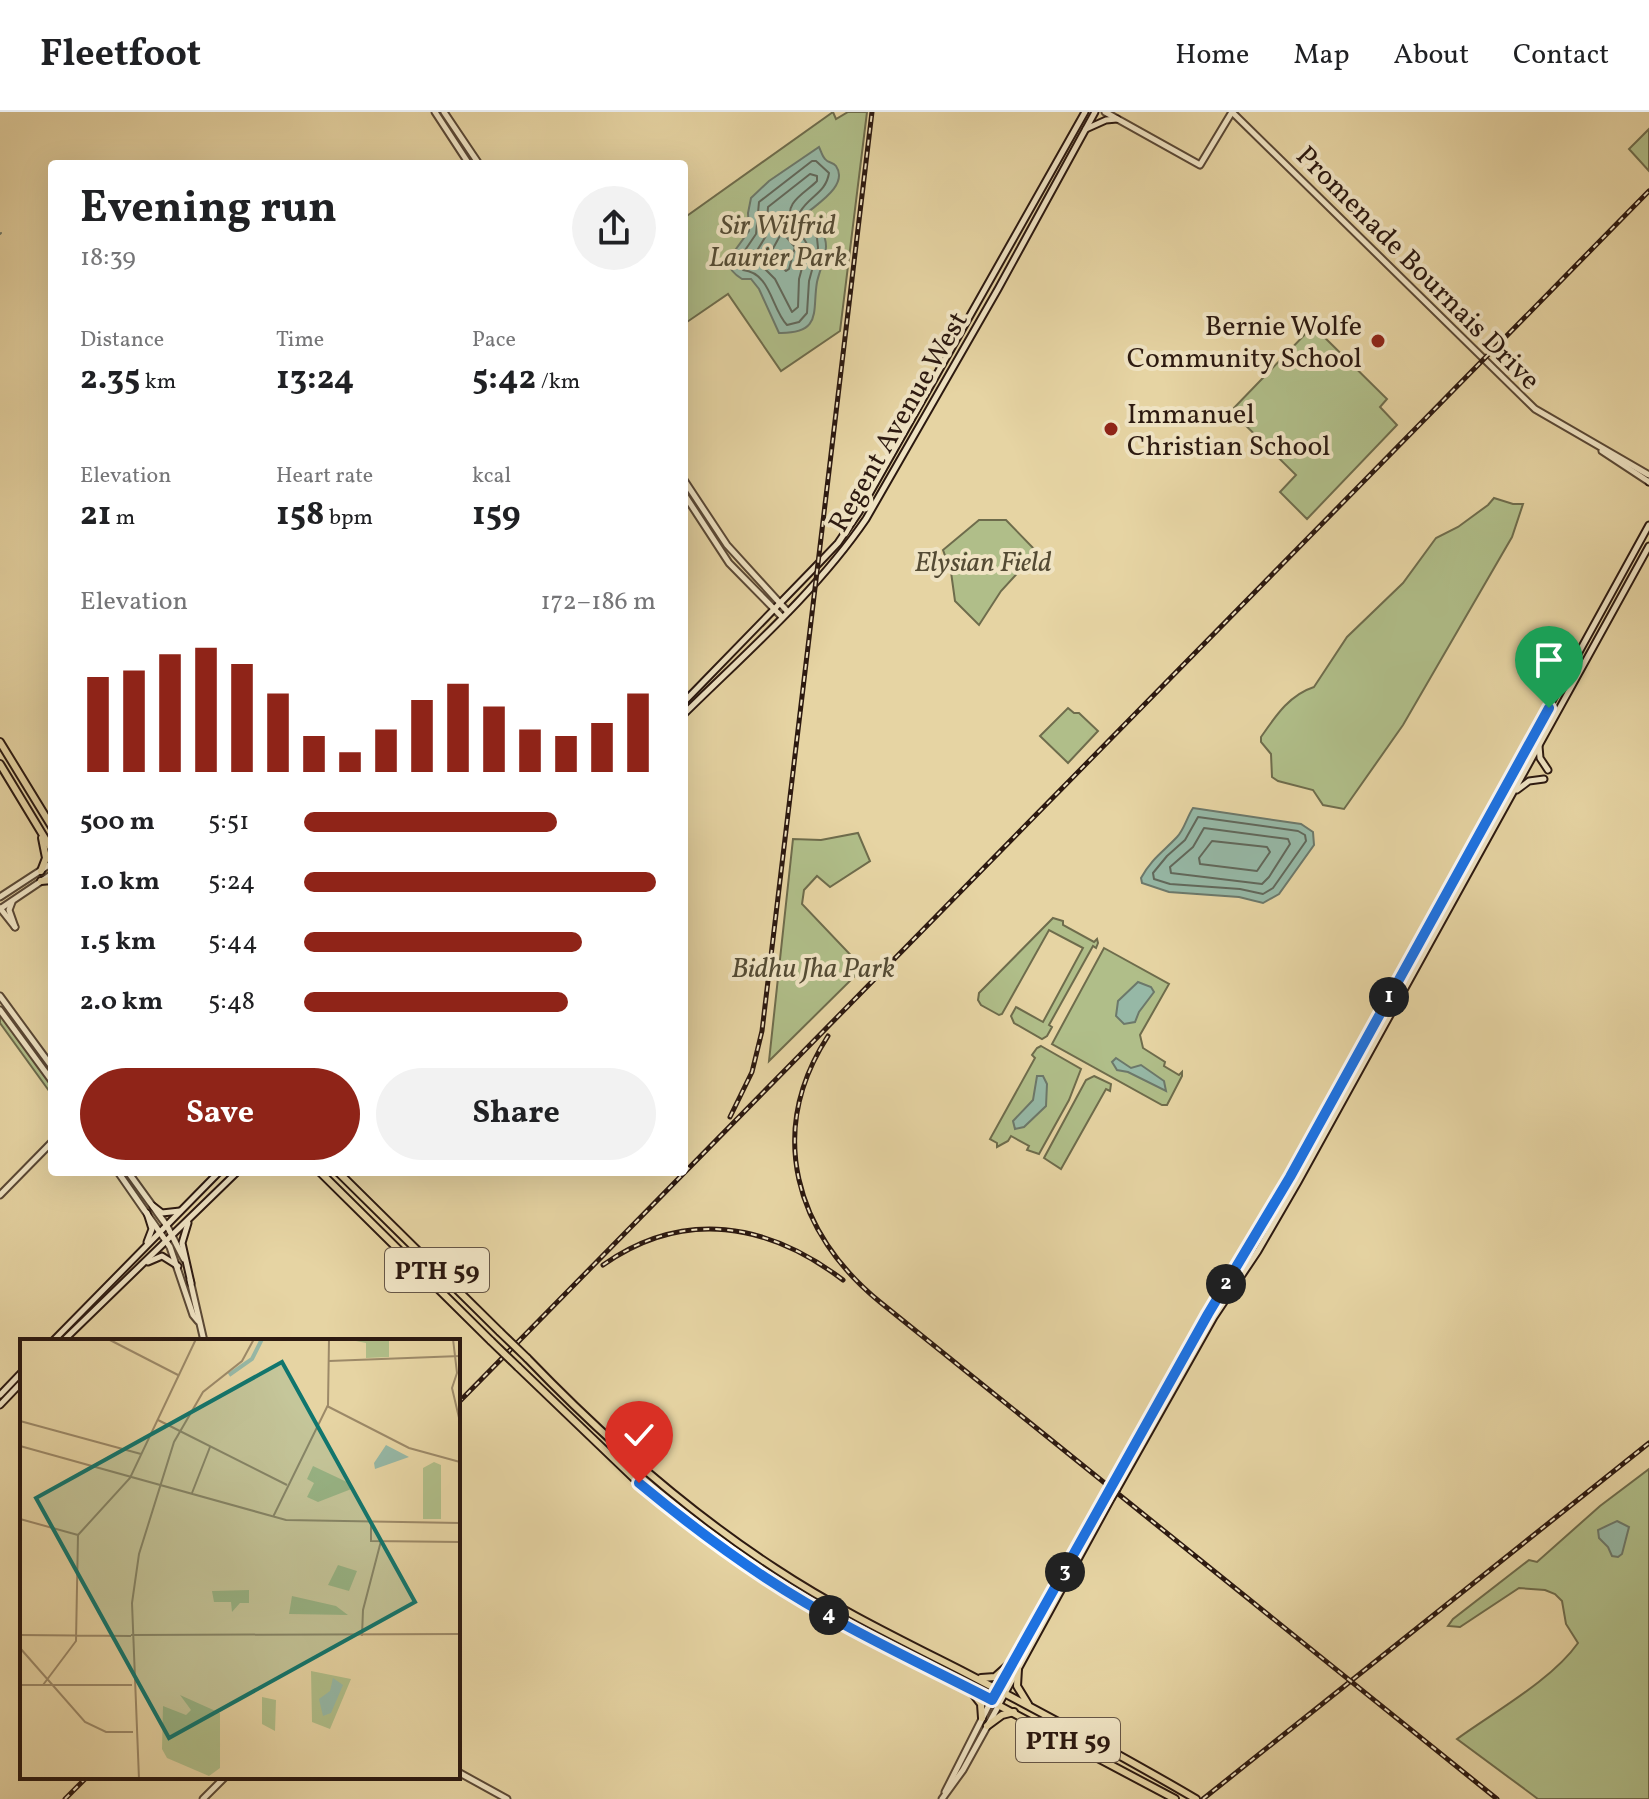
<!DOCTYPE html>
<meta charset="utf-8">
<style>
:root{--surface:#fff;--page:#f2f2f2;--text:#202124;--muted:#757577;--line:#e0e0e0;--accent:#8f2418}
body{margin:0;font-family:Vollkorn,serif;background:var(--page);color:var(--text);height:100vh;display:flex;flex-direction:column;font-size:30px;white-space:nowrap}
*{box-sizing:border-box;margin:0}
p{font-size:26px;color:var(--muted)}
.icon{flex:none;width:44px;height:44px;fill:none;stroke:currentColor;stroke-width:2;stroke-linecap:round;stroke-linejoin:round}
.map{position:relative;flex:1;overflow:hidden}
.drawer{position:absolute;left:48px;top:48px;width:640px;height:1016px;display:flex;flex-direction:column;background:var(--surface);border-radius:8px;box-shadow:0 8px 32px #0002}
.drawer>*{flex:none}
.pin{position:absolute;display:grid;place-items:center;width:68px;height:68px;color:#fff;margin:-82px -34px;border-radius:50% 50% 50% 0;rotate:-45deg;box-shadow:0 0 8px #0007}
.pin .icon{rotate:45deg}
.km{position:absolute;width:40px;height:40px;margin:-20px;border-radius:50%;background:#222;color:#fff;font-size:22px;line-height:40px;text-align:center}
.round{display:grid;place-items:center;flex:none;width:84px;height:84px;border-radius:42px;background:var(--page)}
.headline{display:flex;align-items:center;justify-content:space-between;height:136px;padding:0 32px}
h1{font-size:44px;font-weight:700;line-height:60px}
.stats{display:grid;grid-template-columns:repeat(3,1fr);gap:12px;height:136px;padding:8px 32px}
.stats div{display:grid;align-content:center}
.stats b{font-size:34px;font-weight:700}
.stats small{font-size:22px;font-weight:400}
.stats p{font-size:22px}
.chart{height:224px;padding:16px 32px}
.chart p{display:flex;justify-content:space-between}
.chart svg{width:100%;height:144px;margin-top:8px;stroke:var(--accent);stroke-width:6}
.cta{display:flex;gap:16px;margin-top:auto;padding:16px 32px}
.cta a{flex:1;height:92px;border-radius:48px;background:var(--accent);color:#fff;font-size:32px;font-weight:700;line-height:92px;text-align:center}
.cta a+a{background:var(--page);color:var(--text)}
ul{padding:0 32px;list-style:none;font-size:26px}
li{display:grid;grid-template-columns:128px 96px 1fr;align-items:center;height:60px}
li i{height:20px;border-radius:10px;background:var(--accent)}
header{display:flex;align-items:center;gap:48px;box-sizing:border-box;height:112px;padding:0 40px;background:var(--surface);border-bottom:2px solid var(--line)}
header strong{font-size:38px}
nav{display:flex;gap:44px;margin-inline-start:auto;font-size:28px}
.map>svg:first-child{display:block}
.green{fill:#b0be89;stroke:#6e6c4c;stroke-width:2}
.water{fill:#96b8a6;stroke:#6c786a;stroke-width:2}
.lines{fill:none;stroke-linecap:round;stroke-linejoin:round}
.shore{stroke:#61685b;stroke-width:2}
.stream{stroke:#6c786a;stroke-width:2}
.tertiary-casing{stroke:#5a4835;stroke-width:9}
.secondary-casing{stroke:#2c1910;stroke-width:9}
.primary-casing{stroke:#2c1910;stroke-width:10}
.tertiary{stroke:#efe3c3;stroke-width:5}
.secondary{stroke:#efe3c3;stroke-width:5}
.primary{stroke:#e6d4a3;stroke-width:6}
.rail-casing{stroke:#2c1910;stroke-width:5}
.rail{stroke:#efe3c3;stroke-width:2;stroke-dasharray:6;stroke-linecap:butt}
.secondary-bridge-casing{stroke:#2c1910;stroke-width:9;stroke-linecap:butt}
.primary-bridge-casing{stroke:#2c1910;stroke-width:10;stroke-linecap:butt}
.secondary-bridge{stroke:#efe3c3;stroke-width:5}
.primary-bridge{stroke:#e6d4a3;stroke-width:6}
.route-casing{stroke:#fff;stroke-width:16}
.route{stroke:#1a73e8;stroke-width:10}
.poi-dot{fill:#8f2418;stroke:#efe3c3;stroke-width:3}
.labels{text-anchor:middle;stroke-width:8;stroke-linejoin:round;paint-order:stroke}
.shield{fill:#efe3c3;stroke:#665646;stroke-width:2}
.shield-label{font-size:26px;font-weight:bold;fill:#2c1910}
.park-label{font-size:28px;font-style:italic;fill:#544b34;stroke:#efe3c3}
.street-label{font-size:28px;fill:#2c1910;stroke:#efe3c3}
.poi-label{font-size:28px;fill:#2c1910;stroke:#efe3c3;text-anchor:end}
.inset-river{fill:none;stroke:#96b8a6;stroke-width:4}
.inset-road{fill:none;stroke:#9c8968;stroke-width:2}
.view{fill:#0f766e;fill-opacity:0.15;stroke:#0f766e;stroke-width:4}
.inset-edge{fill:none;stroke:#2c1910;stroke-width:4}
</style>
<header>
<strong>Fleetfoot</strong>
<nav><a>Home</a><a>Map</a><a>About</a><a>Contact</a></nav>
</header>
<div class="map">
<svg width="1649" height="1687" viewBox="0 0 1649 1687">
<rect width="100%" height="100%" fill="#e6d4a3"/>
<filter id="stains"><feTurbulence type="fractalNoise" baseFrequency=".0025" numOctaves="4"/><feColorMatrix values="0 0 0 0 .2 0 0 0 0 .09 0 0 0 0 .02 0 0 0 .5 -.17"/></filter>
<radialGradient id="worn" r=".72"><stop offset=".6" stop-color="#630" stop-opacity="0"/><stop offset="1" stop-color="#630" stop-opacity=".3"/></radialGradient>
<!-- green -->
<g class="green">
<polygon points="833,0 836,7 848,0 867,0 840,219 781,259 728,182 687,210 684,206 684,106"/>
<polygon points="1649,17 1649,59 1629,37"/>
<polygon points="1313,214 1387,287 1380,295 1397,313 1307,407 1280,380 1296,363 1231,299"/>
<path d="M1494 386 1513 392H1523L1512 425 1403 613 1344 697 1323 693 1313 678 1278 669 1272 665 1271 642 1261 630V625C1275 605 1289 583 1314 575L1347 525 1403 471 1436 426 1458 415 1488 393Z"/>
<polygon points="979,408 1006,408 1037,440 1001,479 979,513 955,489 951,460 943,438"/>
<polygon points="1068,596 1074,601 1079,601 1098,619 1068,651 1040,624"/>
<polygon points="858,721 870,749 830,775 817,764 804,778 802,792 863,856 769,949 793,727 821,728"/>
<polygon points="1053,806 1063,809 1063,813 1094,830 1097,827 1098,831 1096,836 1093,834 1049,913 1052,915 1047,924 1042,927 1014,911 1011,904 1016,895 1043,910 1083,836 1049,818 1002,902 999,903 981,893 978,888 979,881"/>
<polygon points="1104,836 1169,872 1140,923 1143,936 1165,950 1164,954 1179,963 1182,960 1182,964 1167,993 1162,993 1052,932"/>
<polygon points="0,901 52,973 52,983 0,911"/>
<polygon points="1041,934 1081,957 1069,988 1039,1042 1027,1038 1029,1034 1011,1024 1008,1029 997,1035 997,1031 990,1027 1035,946 1032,943 1037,936"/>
<polygon points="1094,964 1111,972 1110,979 1106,977 1061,1057 1044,1046 1086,968"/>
<path d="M1649 1357V1687H1538L1457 1627C1494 1600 1552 1568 1578 1531L1566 1512 1562 1489 1555 1482 1545 1478 1519 1476 1460 1515 1448 1514 1453 1507 1529 1448 1537 1450 1600 1394Z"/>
</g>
<!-- water -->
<g class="water">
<path d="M819 35C821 39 822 44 825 47 828 51 833 50 836 54 849 73 817 92 807 101 814 108 823 118 825 127 829 140 820 156 817 170 812 198 823 222 779 221L759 177 751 167H742C734 162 729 157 728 148L749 119 748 101 751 86 769 69Z"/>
<path d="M1193 696 1301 712 1313 720 1314 733 1279 782 1263 791 1239 785 1169 780 1142 771 1141 766C1152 746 1163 740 1177 725 1184 718 1187 705 1193 696Z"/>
<polygon points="1138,870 1151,875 1154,880 1139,900 1135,910 1124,912 1116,904 1118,889"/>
<polygon points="1116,946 1131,956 1141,953 1164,969 1166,979 1128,960 1117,958 1112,950"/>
<polygon points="1037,964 1043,964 1047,972 1046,994 1024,1015 1015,1017 1013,1009 1033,988"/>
<polygon points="1617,1409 1629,1415 1622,1442 1618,1445 1612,1444 1608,1435 1599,1426 1598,1418"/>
</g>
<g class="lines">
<!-- shore -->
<g class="shore">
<path d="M812 49H816L829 61C826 81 809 84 800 100L801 106 817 126 818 136 809 169 807 201 799 210 787 213C771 196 771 161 743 158L737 150 756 122 759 90Z"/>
<path d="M810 62 817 64V69C807 80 781 91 793 111 797 119 804 125 808 134L799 167 798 195 792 200 775 167 753 145 766 124 768 95Z"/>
<polygon points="782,120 795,135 789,157 786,159 770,142"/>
<polygon points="1198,705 1298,719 1305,723 1306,729 1273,776 1263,782 1240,777 1170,772 1154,767 1153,761 1167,744 1185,728"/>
<polygon points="1204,716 1288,727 1290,732 1269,765 1262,772 1171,761 1170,755 1193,735"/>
<polygon points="1212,729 1267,735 1270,740 1257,759 1200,752 1199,746"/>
</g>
<!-- stream -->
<polyline class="stream" points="0,122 1,121"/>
<defs>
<g id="tertiary">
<polyline points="435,0 469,52"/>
<polyline points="444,0 479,52"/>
<polyline points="1105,0 1200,53 1232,0"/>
<polyline points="1232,0 1535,297 1649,363"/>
<polyline points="1602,339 1649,370"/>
<polyline points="684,368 727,433 788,500"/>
<polyline points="684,382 729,451 782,505"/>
<polyline points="0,785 52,751"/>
<polyline points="12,790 9,798 15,815"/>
<polyline points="0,796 15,815"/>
<polyline points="0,797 52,762"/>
<polyline points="0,884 52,955"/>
<polyline points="0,898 52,969"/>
<polyline points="118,1060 170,1135 193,1203 198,1209"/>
<polyline points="128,1060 167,1114 184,1147"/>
<polyline points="0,1083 52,1030"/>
<polyline points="190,1168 204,1229"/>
<polyline points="458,1660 507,1687"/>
<polyline points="945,1680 991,1589"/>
<polyline points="203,1687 225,1665"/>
<polyline points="942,1687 963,1658 999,1593"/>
</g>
<g id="secondary">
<polyline points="1086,17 1106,8 1117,7"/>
<polyline points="1649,369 1649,370"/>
<polyline points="684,590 819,451 838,431 859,400 1085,0"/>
<path d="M684 602C747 540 816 480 866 407L998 177 1095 0"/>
<polyline points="1539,634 1540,646 1548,658"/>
<polyline points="1517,678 1529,669 1544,667"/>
<polyline points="153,1094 162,1101 180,1099"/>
<polyline points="188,1111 182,1131 191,1171"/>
<polyline points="147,1130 152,1117 147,1101"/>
<polyline points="148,1150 162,1144 178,1154"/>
<polyline points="53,1229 219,1060"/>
<polyline points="63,1229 237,1060"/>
<polyline points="0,1283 22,1260"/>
<polyline points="0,1293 22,1270"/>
<polyline points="1113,1373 1208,1202 1290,1065 1649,413"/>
<polyline points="1117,1377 1214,1205 1258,1139 1298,1070 1649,434"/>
<polyline points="992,1588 1107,1384"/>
<polyline points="999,1592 1111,1387"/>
</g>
<g id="primary">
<polyline points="0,630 52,715"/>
<polyline points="0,652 52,738"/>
<polyline points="41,759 46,746 42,726"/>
<polyline points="41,769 52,768"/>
<polyline points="320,1060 491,1229"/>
<polyline points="338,1060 500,1220"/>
<path d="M527 1246C603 1325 684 1397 776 1457 835 1496 899 1527 962 1559 1041 1600 1119 1642 1196 1687"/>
<polyline points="518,1255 639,1371 699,1419 766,1466 847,1513 1175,1687"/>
<polyline points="1018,1557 1017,1574 1028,1592"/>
<polyline points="981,1566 995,1565 1013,1549"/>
<polyline points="971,1579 981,1592 982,1606"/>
<polyline points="987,1614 1002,1603 1014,1600"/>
</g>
</defs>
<!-- tertiary casing -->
<use href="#tertiary" class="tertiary-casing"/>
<!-- secondary casing -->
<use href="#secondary" class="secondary-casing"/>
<!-- primary casing -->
<use href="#primary" class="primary-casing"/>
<!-- tertiary -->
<use href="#tertiary" class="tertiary"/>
<!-- secondary -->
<use href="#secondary" class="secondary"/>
<!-- primary -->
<use href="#primary" class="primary"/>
<defs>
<g id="rail">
<path d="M828 924C766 1020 795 1121 880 1190L1497 1687"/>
<polyline points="730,1005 752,960 762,919 872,0"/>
<path d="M603 1153C684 1096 768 1111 843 1168"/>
<polyline points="458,1291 1649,79"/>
<polyline points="65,1687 87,1665"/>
<polyline points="1203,1687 1649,1331"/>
</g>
</defs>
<!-- rail casing -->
<use href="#rail" class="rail-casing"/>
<!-- rail -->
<use href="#rail" class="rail"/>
<defs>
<g id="secondary-bridge">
<polyline points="1107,1384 1113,1373"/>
<polyline points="1111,1387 1117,1377"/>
</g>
<g id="primary-bridge">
<polyline points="500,1220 527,1246"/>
<polyline points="491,1229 518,1255"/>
</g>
</defs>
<!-- secondary-bridge casing -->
<use href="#secondary-bridge" class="secondary-bridge-casing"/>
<!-- primary-bridge casing -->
<use href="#primary-bridge" class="primary-bridge-casing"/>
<!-- secondary-bridge -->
<use href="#secondary-bridge" class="secondary-bridge"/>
<!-- primary-bridge -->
<use href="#primary-bridge" class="primary-bridge"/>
</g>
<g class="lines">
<defs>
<path id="route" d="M639 1371C680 1405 722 1437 766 1466 837 1513 916 1549 992 1588L1208 1202 1290 1065 1549 596"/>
</defs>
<!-- route casing -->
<use href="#route" class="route-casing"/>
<!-- route -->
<use href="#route" class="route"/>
</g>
<!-- markers -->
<g class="poi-dot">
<circle cx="1378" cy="229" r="8"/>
<circle cx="1111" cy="317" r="8"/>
</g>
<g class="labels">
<!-- shield labels -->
<g class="shield">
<rect x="385" y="1136" width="104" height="44" rx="6"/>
<rect x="1016" y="1606" width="104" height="44" rx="6"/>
</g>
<g class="shield-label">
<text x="437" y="1167">PTH 59</text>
<text x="1068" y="1637">PTH 59</text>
</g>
<!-- park labels -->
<g class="park-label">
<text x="778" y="122">Sir Wilfrid<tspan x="778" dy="32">Laurier Park</tspan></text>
<text x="983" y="459">Elysian Field</text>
<text x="813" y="865">Bidhu Jha Park</text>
</g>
<!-- street labels -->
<g class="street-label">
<text transform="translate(1419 155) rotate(45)" y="10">Promenade Bournais Drive</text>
<text transform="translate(897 309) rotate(-60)" y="10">Regent Avenue West</text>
</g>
<!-- poi labels -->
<g class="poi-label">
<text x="1362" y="223">Bernie Wolfe<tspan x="1362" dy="32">Community School</tspan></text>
<text x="1127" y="311" text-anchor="start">Immanuel<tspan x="1127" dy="32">Christian School</tspan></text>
</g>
</g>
<!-- overview -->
<g transform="translate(20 1227)">
<rect width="440" height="440" fill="#e6d4a3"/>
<path d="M369 0V18L346 19V4L331 1ZM414 123 421 126V180H403V129ZM293 127 329 144 334 149 298 163 287 158 294 144 287 140ZM318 226 337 232 329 252 308 246ZM229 251V264H220L212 273 211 263H194L192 252ZM272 257 316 267 328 276 269 275ZM291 332 331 340 310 390 292 383ZM160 356 200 374V429L189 437 147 419 142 410 143 367 166 376 171 371ZM242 358 256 361 255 392 242 385Z" fill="#b0be89"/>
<path d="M366 106 389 118 355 130 354 124ZM313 339 323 346 311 374 303 377 299 360 310 352Z" fill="#96b8a6"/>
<path class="inset-river" d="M209 36 232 20 242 0"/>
<path class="inset-road" d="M88 0 158 36M433 0 437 34 432 49 440 83M309 22 440 17M307 67 389 109 440 123M138 81 267 146M0 82 121 115M0 107 266 181 440 184M172 154 190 108M253 178 308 66 309 0M0 180 58 196M351 184V202L440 203M0 296 111 297M111 296 440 295M342 297 343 271 361 202M0 309 65 383 86 393H113M0 346H112M23 346 56 302 58 196 110 139 176 0M119 440 112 264 119 215 154 103 183 53 222 22 234 0"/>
<path class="view" d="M262 23 395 263 149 399 16 159Z"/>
<rect width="440" height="440" class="inset-edge"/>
</g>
<rect width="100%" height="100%" filter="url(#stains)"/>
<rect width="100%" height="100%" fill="url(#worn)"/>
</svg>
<div class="pin" style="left:1549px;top:596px;background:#1e9e55"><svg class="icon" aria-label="arrive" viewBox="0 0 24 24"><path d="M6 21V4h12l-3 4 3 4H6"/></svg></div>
<div class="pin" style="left:639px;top:1371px;background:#d93025"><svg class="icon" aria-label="check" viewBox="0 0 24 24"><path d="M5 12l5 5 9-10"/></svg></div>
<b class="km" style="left:1389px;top:885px">1</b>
<b class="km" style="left:1226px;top:1172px">2</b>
<b class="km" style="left:1065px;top:1460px">3</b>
<b class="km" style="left:829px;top:1503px">4</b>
<section class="drawer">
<div class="headline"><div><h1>Evening run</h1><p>18:39</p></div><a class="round"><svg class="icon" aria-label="share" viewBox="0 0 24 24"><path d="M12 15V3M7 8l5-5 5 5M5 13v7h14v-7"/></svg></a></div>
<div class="stats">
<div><p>Distance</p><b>2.35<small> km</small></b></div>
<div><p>Time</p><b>13:24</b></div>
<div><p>Pace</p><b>5:42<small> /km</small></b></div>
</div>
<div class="stats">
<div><p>Elevation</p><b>21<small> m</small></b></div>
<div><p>Heart rate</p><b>158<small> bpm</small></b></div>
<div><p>kcal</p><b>159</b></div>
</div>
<div class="chart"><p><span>Elevation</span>172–186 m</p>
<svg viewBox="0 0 160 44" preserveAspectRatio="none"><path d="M5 44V15M15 44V13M25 44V8M35 44V6M45 44V11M55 44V20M65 44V33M75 44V38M85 44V31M95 44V22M105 44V17M115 44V24M125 44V31M135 44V33M145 44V29M155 44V20"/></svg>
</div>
<ul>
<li><b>500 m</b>5:51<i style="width:72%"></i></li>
<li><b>1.0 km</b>5:24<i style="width:100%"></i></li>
<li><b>1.5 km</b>5:44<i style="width:79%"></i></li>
<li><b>2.0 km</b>5:48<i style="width:75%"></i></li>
</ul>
<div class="cta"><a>Save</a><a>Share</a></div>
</section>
</div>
